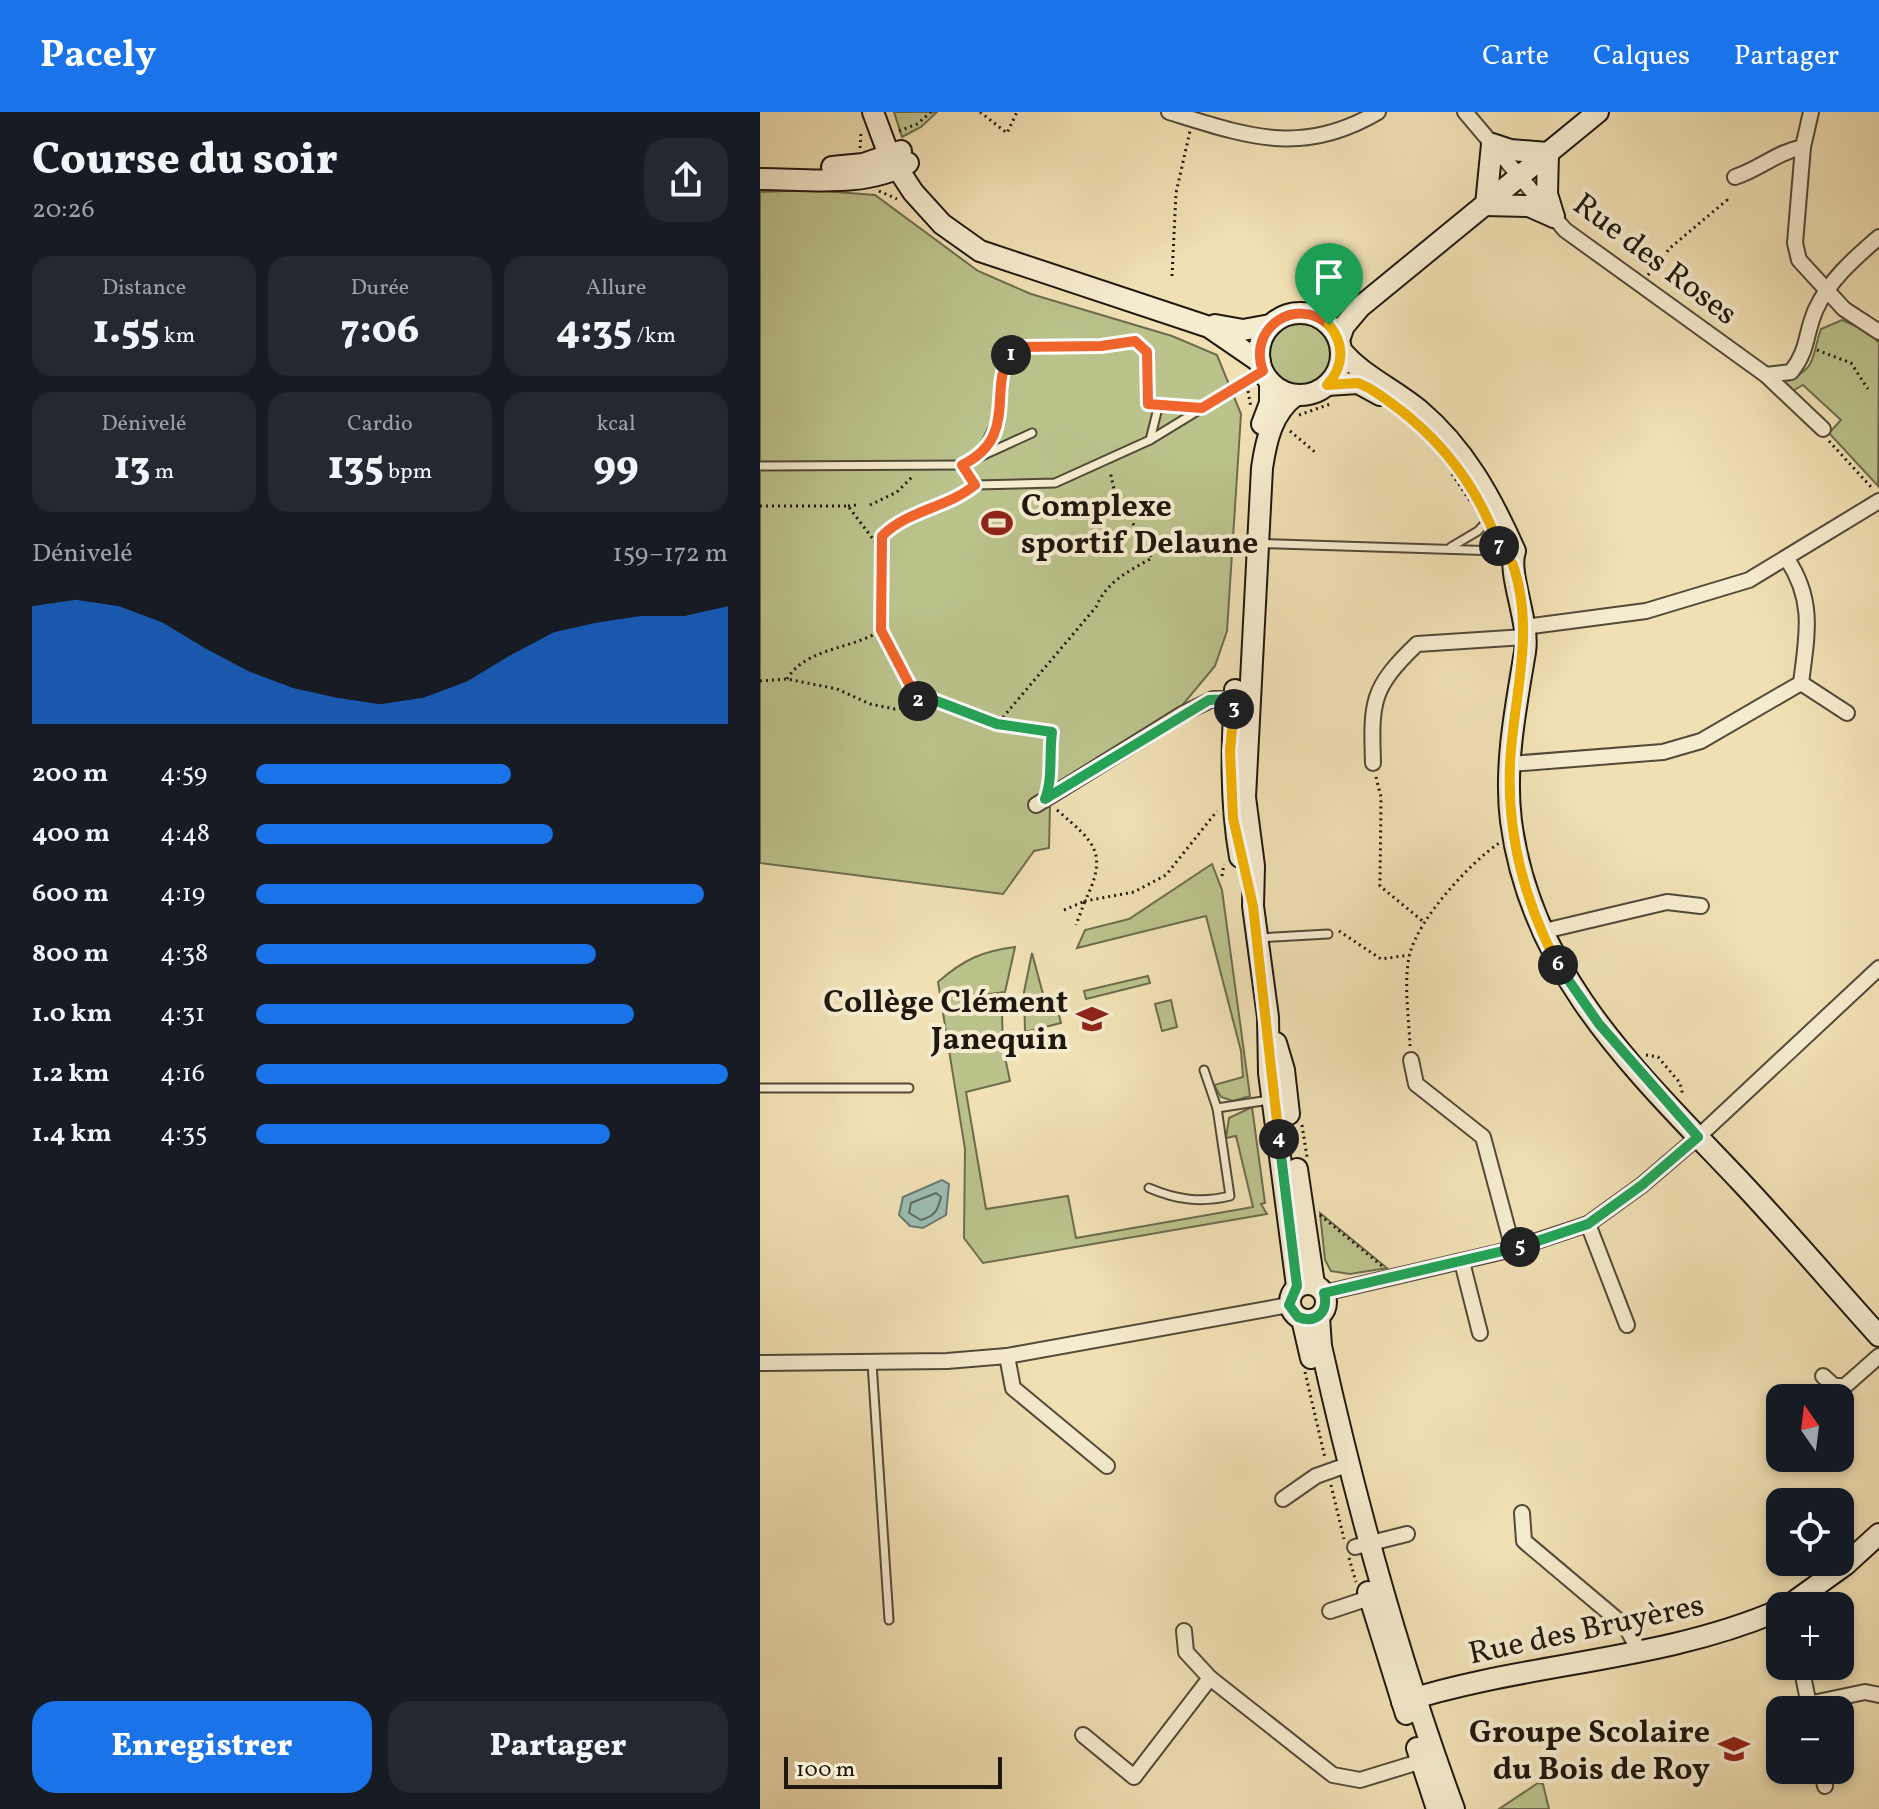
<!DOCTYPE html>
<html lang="fr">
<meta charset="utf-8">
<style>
:root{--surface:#171b24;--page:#242831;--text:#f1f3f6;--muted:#9ea1a6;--accent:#1a73e8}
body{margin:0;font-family:Vollkorn,serif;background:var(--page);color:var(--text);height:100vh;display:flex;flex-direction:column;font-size:30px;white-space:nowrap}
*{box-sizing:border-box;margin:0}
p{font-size:26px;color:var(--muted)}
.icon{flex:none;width:44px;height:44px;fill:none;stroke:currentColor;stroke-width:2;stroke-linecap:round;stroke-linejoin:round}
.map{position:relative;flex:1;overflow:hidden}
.drawer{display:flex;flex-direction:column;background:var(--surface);width:760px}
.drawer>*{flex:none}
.needle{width:52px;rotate:346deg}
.fabs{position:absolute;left:1006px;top:1272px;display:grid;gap:16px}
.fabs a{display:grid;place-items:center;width:88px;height:88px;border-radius:16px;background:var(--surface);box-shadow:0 4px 12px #0003;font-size:40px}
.scale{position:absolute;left:24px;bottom:20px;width:218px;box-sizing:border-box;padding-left:8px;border:4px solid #1f180e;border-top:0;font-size:22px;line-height:28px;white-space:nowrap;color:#1f180e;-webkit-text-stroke:6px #f5ebce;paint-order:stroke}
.pin{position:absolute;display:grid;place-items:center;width:68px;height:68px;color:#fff;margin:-82px -34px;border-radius:50% 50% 50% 0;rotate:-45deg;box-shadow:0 0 8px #0007}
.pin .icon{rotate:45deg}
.km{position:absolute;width:40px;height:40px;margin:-20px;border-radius:50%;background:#222;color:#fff;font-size:22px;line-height:40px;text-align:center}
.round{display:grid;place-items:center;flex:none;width:84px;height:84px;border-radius:24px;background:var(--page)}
.head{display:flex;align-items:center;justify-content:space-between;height:136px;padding:0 32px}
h1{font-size:44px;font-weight:800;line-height:60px}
.metrics{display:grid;grid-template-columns:repeat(3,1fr);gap:12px;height:136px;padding:8px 32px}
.metrics div{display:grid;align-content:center;border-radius:20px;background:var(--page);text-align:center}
.metrics b{font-size:40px;font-weight:800}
.metrics small{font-size:22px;font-weight:400}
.metrics p{font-size:22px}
.chart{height:224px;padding:16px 32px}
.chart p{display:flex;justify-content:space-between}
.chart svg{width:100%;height:144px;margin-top:8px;fill:var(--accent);opacity:.7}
.action{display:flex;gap:16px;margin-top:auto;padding:16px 32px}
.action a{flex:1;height:92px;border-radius:24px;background:var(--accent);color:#fff;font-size:32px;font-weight:800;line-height:92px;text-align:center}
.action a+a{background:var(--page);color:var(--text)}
ul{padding:0 32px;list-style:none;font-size:26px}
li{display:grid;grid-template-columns:128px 96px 1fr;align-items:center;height:60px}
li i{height:20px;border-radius:10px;background:var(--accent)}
header{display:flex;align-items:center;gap:48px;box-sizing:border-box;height:112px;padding:0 40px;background:var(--accent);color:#fff}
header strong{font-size:38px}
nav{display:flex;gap:44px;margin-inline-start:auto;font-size:28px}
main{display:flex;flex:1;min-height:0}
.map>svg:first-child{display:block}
.green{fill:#bbc28c;stroke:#6d6d4d;stroke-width:2}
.water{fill:#9bbcb3;stroke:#697a71;stroke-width:2}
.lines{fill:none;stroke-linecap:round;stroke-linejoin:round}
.shore{stroke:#5d6a60;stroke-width:2}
.lane-casing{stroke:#534a38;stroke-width:11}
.street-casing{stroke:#534a38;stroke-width:18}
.secondary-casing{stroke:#1f180e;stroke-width:24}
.path{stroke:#1f180e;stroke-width:3;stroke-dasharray:2 4;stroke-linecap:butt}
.lane{stroke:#f5ebce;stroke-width:7}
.street{stroke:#f5ebce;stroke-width:14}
.secondary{stroke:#f5ebce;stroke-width:20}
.split-1-casing{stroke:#fff;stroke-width:16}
.split-2-casing{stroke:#fff;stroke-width:16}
.split-3-casing{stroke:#fff;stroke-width:16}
.split-4-casing{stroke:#fff;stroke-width:16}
.split-5-casing{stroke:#fff;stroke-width:16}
.split-6-casing{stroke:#fff;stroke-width:16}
.split-7-casing{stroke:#fff;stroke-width:16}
.split-8-casing{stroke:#fff;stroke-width:16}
.split-1{stroke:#f0652b;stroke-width:10}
.split-2{stroke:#f0652b;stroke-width:10}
.split-3{stroke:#22a559;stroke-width:10}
.split-4{stroke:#f5b400;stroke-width:10}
.split-5{stroke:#22a559;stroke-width:10}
.split-6{stroke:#22a559;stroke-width:10}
.split-7{stroke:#f5b400;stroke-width:10}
.split-8{stroke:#f5b400;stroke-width:10}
.labels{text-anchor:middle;stroke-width:8;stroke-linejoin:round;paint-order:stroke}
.street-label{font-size:32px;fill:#1f180e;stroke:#f5ebce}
.poi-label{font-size:32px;font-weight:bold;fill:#1f180e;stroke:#f5ebce;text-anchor:end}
</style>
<header>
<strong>Pacely</strong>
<nav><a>Carte</a><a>Calques</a><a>Partager</a></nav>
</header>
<main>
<section class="drawer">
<div class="head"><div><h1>Course du soir</h1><p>20:26</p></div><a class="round"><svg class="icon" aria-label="share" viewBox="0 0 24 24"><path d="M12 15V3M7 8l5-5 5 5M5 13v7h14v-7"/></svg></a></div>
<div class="metrics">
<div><p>Distance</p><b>1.55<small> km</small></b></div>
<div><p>Durée</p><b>7:06</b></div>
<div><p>Allure</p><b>4:35<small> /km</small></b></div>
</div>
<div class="metrics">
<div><p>Dénivelé</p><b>13<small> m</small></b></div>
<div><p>Cardio</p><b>135<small> bpm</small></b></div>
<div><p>kcal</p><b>99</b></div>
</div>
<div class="chart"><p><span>Dénivelé</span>159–172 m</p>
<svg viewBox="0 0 160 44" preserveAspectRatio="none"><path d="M0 44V8L10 6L20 8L30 13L40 21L50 28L60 33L70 36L80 38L90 36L100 31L110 23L120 16L130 13L140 11L150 11L160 8V44z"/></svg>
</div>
<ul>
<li><b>200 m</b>4:59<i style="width:54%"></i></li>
<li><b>400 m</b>4:48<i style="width:63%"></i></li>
<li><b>600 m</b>4:19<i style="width:95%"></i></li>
<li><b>800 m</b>4:38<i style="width:72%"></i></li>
<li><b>1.0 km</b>4:31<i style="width:80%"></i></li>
<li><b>1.2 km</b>4:16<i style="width:100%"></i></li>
<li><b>1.4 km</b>4:35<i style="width:75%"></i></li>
</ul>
<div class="action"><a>Enregistrer</a><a>Partager</a></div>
</section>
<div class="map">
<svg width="1119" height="1697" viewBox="0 0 1119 1697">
<rect width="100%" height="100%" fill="#f0e0b4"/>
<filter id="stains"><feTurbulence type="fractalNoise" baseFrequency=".0025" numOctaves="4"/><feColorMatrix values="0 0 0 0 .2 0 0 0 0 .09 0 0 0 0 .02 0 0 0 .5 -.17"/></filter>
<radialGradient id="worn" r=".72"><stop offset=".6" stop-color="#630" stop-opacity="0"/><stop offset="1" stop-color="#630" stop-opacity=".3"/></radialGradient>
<!-- green -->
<g class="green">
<polygon points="134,0 177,0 161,15 142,25"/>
<polygon points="50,78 115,83 218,159 271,182 412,224 457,243 481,302 467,519 455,554 420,596 290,693 289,736 274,739 243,782 0,751 0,80"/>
<path d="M1082 208 1110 220 1119 231 1118 374 1069 321 1081 308 1043 273 1029 281 1023 274 1024 269C1058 258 1051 245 1061 217Z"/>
<circle cx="540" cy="242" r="33"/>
<polygon points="452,752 462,778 490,984 473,989 461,985 454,973 483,965 481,939 446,804 317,836 325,818 369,807"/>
<path d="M255 835 245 880 229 882 231 898 242 901 243 936 250 969 206 980 226 1097 308 1084 316 1126 493 1095 476 1024 466 1026 469 1006 492 995 505 1091 501 1092 507 1102 223 1151 204 1126 205 1037 178 870C203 848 222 839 255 835Z"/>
<polygon points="272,841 287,897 297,895 301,911 265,920 264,880"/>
<polygon points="388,864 390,871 326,887 324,879"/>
<polygon points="411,888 417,915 402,919 395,892"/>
<polygon points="560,1101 627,1156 590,1162 571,1159 565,1148"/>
<polygon points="778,1671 783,1672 789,1697 739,1697"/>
</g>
<!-- water -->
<polygon class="water" points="182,1068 189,1072 186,1103 163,1116 150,1114 139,1103 143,1085"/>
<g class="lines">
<!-- shore -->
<path class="shore" d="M176 1081 181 1085C178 1098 175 1104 161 1108L149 1101 151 1091Z"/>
<defs>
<g id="lane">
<polyline points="272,321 202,353 215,373 295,371 390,328 503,259"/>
<polyline points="390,328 399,292"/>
<polyline points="220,343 241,300 245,252 261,235 379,231 387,240 388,292 441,296"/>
<polyline points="0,354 202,353"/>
<polyline points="484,431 740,439"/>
<polyline points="691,435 718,419 729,407"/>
<polyline points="499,826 568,822"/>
<polyline points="0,976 149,976"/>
<polyline points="457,996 509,988"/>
<path d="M389 1076C417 1088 441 1091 470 1084L457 996 444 958"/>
<polyline points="112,1251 129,1508"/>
</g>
<g id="street">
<path d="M409 0C487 24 542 45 618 0"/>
<polyline points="705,0 805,118 1006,263 1063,317"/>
<polyline points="1051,0 1043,35 1035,131 1039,148 1084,197 1119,220"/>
<path d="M975 65C1000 57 1017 40 1043 35"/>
<path d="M1006 263 1031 260C1049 238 1045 221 1056 197 1070 167 1095 146 1119 125"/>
<polyline points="764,515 886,499 989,468 1119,389"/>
<polyline points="1041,571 1087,601"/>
<path d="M613 651C611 590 611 576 657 532L765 525"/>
<path d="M750 652 903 640 941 629 1041 571C1047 523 1055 489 1027 447"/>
<polyline points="276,693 424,601 453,587 482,587"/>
<polyline points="780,820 907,790 941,794"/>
<polyline points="651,948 656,972 723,1025 753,1137"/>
<polyline points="828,1112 867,1213"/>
<polyline points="702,1150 720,1221"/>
<polyline points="564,1181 753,1137 828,1112 882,1073 938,1025 1119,856"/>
<polyline points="247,1244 253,1276 347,1354"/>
<polyline points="0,1251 187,1249 247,1244 529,1193"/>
<polyline points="1063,1264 1074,1274 1085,1274 1119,1244"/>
<polyline points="523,1387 556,1364 587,1353"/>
<polyline points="762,1401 764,1429 866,1515 880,1540"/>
<polyline points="595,1435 647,1422"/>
<polyline points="570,1499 618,1483"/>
<polyline points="1041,1554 1050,1598"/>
<polyline points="450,1566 573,1663 600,1668 662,1649"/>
<polyline points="1048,1592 1105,1580 1119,1583"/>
<polyline points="323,1623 374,1665 450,1566 426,1540 424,1519"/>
<polyline points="1062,1658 1065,1674"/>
</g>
<g id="secondary">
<polyline points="113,0 129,43 153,80 182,112 220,139 449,215 500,250"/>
<polyline points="788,41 787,82 794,105"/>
<polyline points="72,55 103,52 141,39"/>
<path d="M0 67C48 67 105 76 148 51"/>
<polyline points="726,93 732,32 750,38 788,41"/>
<polyline points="726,93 769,94 794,105"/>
<circle cx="540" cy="242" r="41"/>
<polyline points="455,213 483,218 510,213"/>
<polyline points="579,228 584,214 600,195 838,0"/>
<path d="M581 238C601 263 634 277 659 298 704 336 731 385 755 439 747 462 770 509 765 540 756 594 744 654 751 709 771 864 879 962 981 1070 1028 1120 1073 1173 1119 1224"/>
<polyline points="567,273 598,271 620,283"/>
<path d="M536 283C512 300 506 329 502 356L485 685 494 754 493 794 508 905 509 961 537 1174"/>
<polyline points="502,312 510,291 510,270"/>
<path d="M475 578C472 635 470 688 480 745"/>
<polyline points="516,931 524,958 529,1002"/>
<polyline points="537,1057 554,1172"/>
<circle cx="548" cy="1190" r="18"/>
<path d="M559 1205 561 1234C596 1391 638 1545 694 1697"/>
<polyline points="542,1207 551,1246"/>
<polyline points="608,1480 646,1602"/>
<polyline points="1028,1494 1085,1453 1119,1422"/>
<path d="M642 1590C766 1550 900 1550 1020 1498"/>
<polyline points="657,1636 677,1697"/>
</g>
</defs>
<!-- lane casing -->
<use href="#lane" class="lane-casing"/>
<!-- street casing -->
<use href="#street" class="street-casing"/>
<!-- secondary casing -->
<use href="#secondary" class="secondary-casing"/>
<!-- path -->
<g class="path">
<polyline points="220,0 247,21 257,0"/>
<polyline points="139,19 157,12 171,0"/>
<polyline points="100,36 101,20"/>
<polyline points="119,79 137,87"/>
<polyline points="888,163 910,136 967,88 965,85"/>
<polyline points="412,164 416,81 430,19"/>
<polyline points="1057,238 1091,251 1108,277"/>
<polyline points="488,279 491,296"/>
<polyline points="539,303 573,291"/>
<polyline points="530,319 556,341"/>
<polyline points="1069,329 1112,376"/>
<polyline points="692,362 710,389"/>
<polyline points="110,393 137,380 153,364"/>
<polyline points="0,394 88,394 119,435"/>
<polyline points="88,394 97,393"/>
<path d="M27 567C47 535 90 538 120 519"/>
<polyline points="0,569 27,567 77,577 110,592 135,597 174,588 237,612 292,620 289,669"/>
<path d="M157 589 121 518 122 424C146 400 182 400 208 379"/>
<path d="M239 610 336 495C347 469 369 459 392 446L354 377 350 359"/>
<polyline points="616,665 621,685 620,774 665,811"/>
<path d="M297 698C334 730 349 740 325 789L374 780 406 763 457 699"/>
<polyline points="462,764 464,752"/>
<polyline points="304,798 325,789 316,813"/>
<polyline points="579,819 621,847 649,843"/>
<path d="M650 934C649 905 643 868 650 841 660 805 709 752 739 731"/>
<polyline points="886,943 898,945 920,971 923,984"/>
<polyline points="542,1013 547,1045"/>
<polyline points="560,1103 622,1154"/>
<polyline points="545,1260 565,1346"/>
<polyline points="571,1373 584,1427"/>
<polyline points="589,1446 596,1470"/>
</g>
<!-- lane -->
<use href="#lane" class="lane"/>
<!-- street -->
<use href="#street" class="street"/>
<!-- secondary -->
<use href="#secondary" class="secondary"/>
</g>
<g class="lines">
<defs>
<path id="split-1" d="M251 243 261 235 341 234 375 229 387 240 388 292 442 296 503 259C487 217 535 183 569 213"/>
<path id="split-2" d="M158 589 121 518 122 424C148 398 187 396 215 373L202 353C260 325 227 274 251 243"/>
<path id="split-3" d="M158 589 174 588 237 612 292 620C289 641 293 668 285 687L449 588 474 587V597"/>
<polyline id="split-4" points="474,597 470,639 473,706 493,794 519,1027"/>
<path id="split-5" d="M519 1027 537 1174 529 1193 538 1205C556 1212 569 1200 564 1181L760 1135"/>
<polyline id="split-6" points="760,1135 828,1112 882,1073 938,1025 839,912 798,853"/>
<path id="split-7" d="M739 434C742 442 750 446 753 453 776 521 753 585 750 653 747 724 765 791 798 853"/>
<path id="split-8" d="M569 213C585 232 584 255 567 273L598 271 609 276C671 315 714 365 739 434"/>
</defs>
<!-- split-1 casing -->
<use href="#split-1" class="split-1-casing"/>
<!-- split-2 casing -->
<use href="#split-2" class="split-2-casing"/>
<!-- split-3 casing -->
<use href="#split-3" class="split-3-casing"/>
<!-- split-4 casing -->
<use href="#split-4" class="split-4-casing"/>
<!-- split-5 casing -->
<use href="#split-5" class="split-5-casing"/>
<!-- split-6 casing -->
<use href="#split-6" class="split-6-casing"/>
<!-- split-7 casing -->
<use href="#split-7" class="split-7-casing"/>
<!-- split-8 casing -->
<use href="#split-8" class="split-8-casing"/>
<!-- split-1 -->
<use href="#split-1" class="split-1"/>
<!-- split-2 -->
<use href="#split-2" class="split-2"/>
<!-- split-3 -->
<use href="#split-3" class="split-3"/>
<!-- split-4 -->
<use href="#split-4" class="split-4"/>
<!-- split-5 -->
<use href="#split-5" class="split-5"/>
<!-- split-6 -->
<use href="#split-6" class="split-6"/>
<!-- split-7 -->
<use href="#split-7" class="split-7"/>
<!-- split-8 -->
<use href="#split-8" class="split-8"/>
</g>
<!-- icons -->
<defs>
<symbol id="stadium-bare" viewBox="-9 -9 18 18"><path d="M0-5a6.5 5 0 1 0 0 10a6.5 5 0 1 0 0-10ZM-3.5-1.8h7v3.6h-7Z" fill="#8f2418" stroke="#f5ebce" stroke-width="2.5" paint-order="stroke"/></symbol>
<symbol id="school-bare" viewBox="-9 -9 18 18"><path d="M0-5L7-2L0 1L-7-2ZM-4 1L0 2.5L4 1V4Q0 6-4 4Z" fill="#8f2418" stroke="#f5ebce" stroke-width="2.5" paint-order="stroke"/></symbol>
</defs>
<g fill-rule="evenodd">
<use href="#stadium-bare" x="215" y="389" width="44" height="44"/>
<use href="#school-bare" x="310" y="885" width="44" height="44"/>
<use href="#school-bare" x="952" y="1615" width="44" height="44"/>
</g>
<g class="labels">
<!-- street labels -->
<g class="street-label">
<text transform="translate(896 146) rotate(37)" y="11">Rue des Roses</text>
<text transform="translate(826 1516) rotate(-12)" y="11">Rue des Bruyères</text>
</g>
<!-- poi labels -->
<g class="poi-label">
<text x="261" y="404" text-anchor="start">Complexe<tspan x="261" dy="37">sportif Delaune</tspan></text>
<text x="308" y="900">Collège Clément<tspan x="308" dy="37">Janequin</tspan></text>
<text x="950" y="1630">Groupe Scolaire<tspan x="950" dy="37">du Bois de Roy</tspan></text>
</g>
</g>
<rect width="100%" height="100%" filter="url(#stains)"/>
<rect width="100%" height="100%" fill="url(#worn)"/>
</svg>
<div class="fabs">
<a><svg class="needle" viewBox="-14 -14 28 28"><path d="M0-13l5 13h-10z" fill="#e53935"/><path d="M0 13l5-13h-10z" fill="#9ea1a6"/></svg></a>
<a><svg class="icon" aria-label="locate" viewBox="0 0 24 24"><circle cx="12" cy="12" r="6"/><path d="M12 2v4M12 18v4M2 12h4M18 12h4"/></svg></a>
<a>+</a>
<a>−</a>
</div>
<div class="scale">100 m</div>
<div class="pin" style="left:569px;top:213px;background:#1e9e55"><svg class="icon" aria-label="arrive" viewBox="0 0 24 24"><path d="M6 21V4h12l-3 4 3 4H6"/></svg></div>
<b class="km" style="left:251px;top:243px">1</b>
<b class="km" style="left:158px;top:589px">2</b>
<b class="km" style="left:474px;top:597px">3</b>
<b class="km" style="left:519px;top:1027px">4</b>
<b class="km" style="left:760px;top:1135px">5</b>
<b class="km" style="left:798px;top:853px">6</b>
<b class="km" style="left:739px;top:434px">7</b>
</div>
</main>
